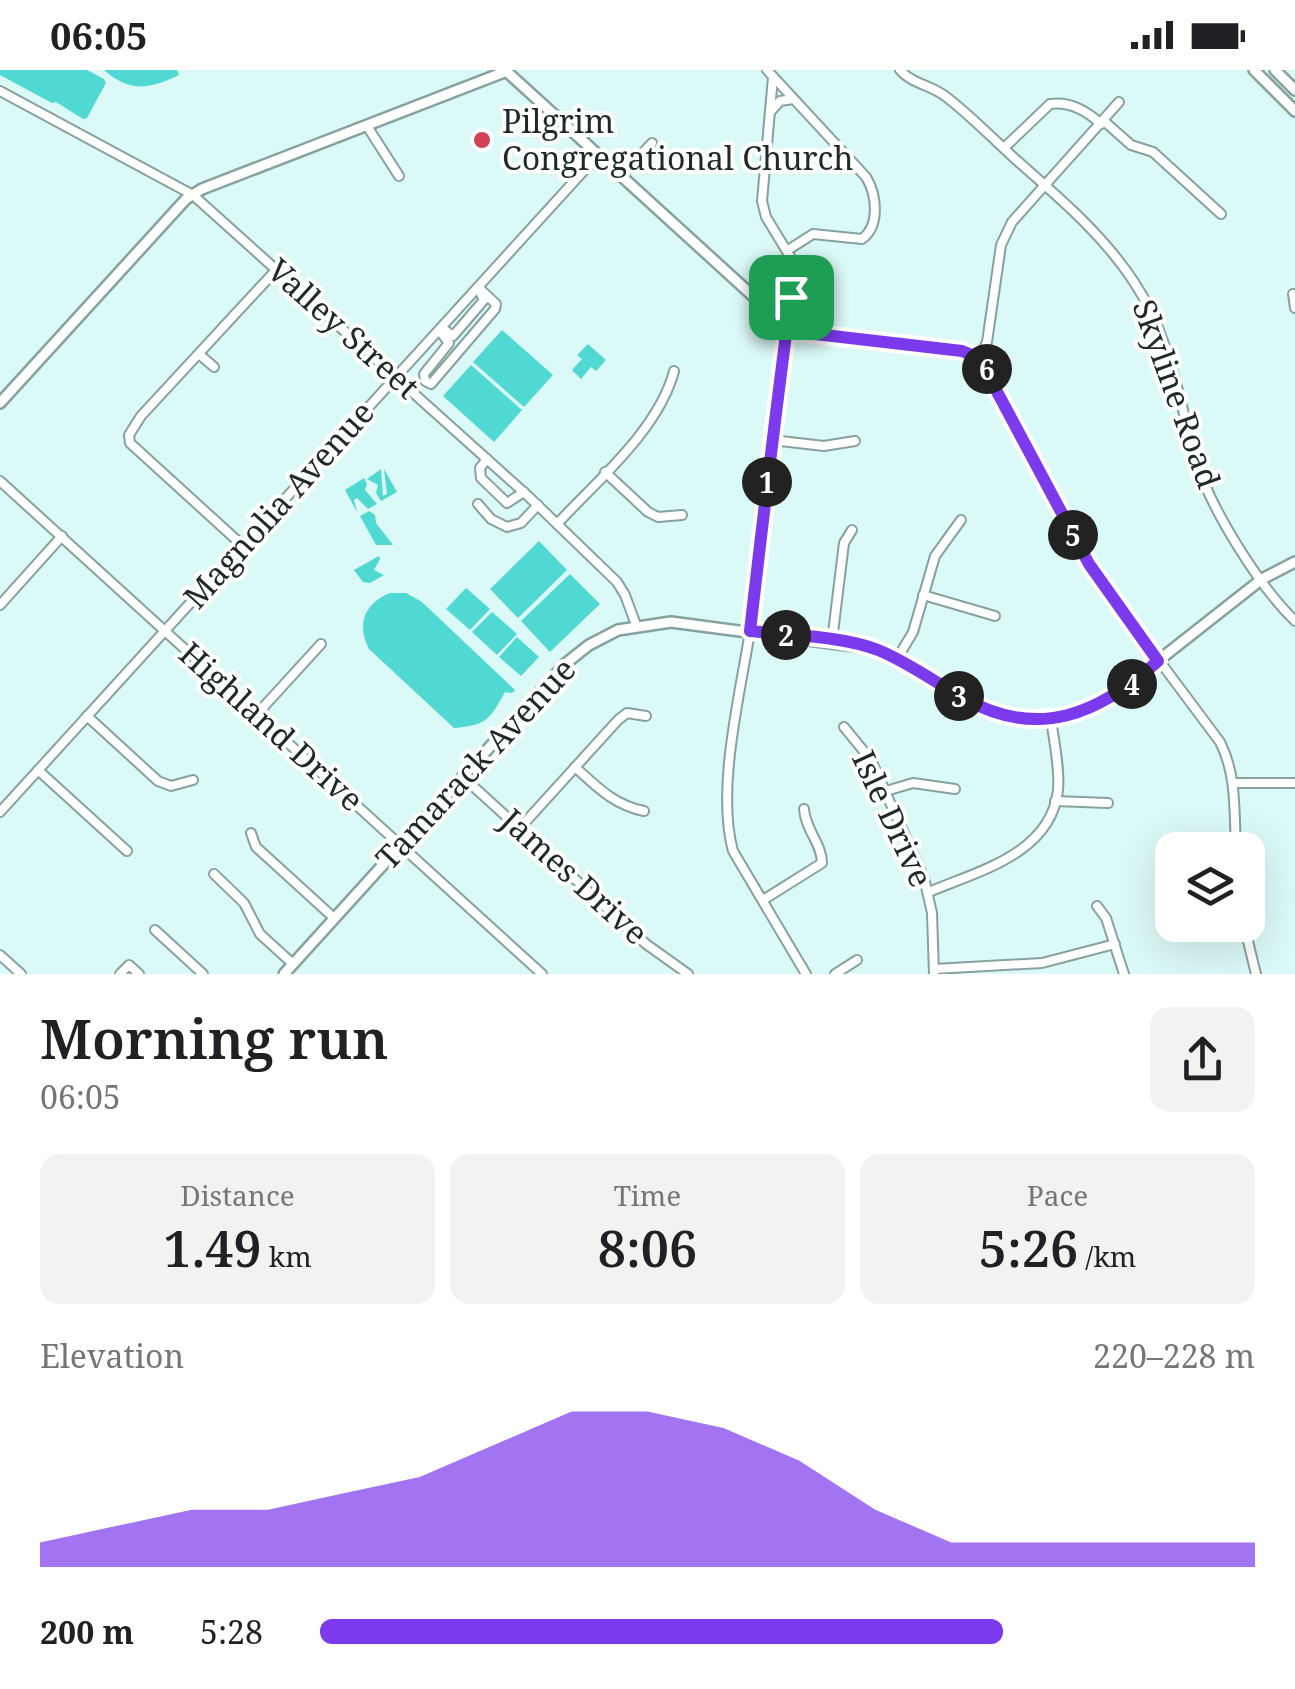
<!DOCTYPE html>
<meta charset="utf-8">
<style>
:root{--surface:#fff;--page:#f2f2f2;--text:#202124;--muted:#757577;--accent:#7c3aed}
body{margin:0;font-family:"Noto Serif",serif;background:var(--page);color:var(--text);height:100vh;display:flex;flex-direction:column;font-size:38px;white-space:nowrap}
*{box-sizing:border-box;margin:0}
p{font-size:32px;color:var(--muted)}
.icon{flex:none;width:55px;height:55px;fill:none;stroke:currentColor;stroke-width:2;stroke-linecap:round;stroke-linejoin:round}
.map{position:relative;height:904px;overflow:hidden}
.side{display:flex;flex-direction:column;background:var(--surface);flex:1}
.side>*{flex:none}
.buttons{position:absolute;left:1155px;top:762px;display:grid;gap:20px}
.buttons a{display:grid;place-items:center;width:110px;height:110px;border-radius:20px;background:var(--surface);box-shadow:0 10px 40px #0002;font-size:50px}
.pin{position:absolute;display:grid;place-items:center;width:85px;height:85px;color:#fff;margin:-42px;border-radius:20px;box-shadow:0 5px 15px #0006}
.km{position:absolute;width:50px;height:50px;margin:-25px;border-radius:50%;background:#222;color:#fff;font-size:28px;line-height:50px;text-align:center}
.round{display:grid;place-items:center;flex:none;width:105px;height:105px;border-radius:20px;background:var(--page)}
.summary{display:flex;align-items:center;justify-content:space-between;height:170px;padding:0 40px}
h1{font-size:55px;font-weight:600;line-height:75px}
.figures{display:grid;grid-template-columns:repeat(3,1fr);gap:15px;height:170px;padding:10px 40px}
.figures div{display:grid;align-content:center;border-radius:20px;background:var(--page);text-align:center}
.figures b{font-size:50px;font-weight:600}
.figures small{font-size:28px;font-weight:400}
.figures p{font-size:28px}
.chart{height:280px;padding:20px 40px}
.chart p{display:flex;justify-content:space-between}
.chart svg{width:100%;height:180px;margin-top:10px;fill:var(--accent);opacity:.7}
ul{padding:0 40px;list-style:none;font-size:32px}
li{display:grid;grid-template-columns:160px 120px 1fr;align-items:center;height:75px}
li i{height:25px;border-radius:12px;background:var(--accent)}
.status{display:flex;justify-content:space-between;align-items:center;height:70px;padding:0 50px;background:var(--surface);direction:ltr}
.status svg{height:28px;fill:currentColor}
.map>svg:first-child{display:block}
.green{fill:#50d8d2}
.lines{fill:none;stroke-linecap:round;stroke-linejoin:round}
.minor-casing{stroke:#86a2a0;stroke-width:12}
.major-casing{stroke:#86a2a0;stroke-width:14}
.minor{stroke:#fff;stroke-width:8}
.major{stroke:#fff;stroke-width:9}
.route-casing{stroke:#fff;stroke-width:20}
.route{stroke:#7c3aed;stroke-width:12}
.poi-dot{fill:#d34255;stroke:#fff;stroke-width:4}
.labels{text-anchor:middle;stroke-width:8;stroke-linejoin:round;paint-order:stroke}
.poi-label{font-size:32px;fill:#1e2928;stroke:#fff;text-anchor:start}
.street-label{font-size:32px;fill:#1e2928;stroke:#fff}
</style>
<div class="status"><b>06:05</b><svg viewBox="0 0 49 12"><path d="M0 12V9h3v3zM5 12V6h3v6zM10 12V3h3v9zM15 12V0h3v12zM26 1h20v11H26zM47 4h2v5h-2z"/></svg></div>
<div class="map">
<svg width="1295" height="904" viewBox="0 0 1295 904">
<rect width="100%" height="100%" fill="#dbf9f7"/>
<!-- green -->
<g class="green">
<polygon points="0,0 87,0 104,9 106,13 87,48 83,49 56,32 52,33 0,5"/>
<path d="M104 0H177L179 5C150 19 130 23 104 0Z"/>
<polygon points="502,260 553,305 524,337 473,292"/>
<polygon points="588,274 606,290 596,301 591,297 581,309 572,300 582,289 577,285"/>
<polygon points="471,295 522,340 494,372 443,326"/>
<polygon points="381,399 383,426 387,424 384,399 397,422 381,431 376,423 378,415 367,409"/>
<polygon points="364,408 367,414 365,420 377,434 368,439 357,428 354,430 357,442 345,420"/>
<polygon points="369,441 375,445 376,453 393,475 376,475 360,446"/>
<polygon points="539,471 567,500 518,548 490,519"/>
<polygon points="379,486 380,489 374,500 384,505 370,513 363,512 354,500"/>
<polygon points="570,504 600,534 550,582 521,551"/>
<polygon points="466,518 490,539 470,560 446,539"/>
<path d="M390 523H406L422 532 515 620 512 623 505 622C489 651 486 655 454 658L369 579C356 554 365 533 390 523Z"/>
<polygon points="492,542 517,564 497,585 472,562"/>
<polygon points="517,567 539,587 521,606 499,587"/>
</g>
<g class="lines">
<defs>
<g id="minor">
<path d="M767 0 866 107C877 125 880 156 862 169L813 164 788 180"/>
<path d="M900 0C912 14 931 15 945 26 969 44 991 67 1013 87 1057 126 1102 163 1134 212 1170 266 1179 330 1196 390 1210 438 1259 516 1295 551"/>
<path d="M773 7 762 131 766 147 794 193 787 257 961 281 979 289 1102 514 1220 672C1237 705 1234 743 1236 780"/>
<polyline points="0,21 193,125 528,426 617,512 625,525 636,555"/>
<polyline points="771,41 780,31 793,29"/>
<polyline points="1104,51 1131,75 1153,82 1221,144"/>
<polyline points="367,56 399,106"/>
<path d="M1004 78 1050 34C1069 31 1087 41 1101 54"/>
<polyline points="622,105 652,73"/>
<polyline points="1293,224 1295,238"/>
<polyline points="439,260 449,273 424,304 425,311 431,314 495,239 496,234 478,217"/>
<polyline points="445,260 453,266 484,230 481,224"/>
<polyline points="199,284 214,297"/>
<polyline points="979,289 987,272 1001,175 1012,152 1119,32"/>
<polyline points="772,370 824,376 855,371"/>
<polyline points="487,389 480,398 481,408 507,433 524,422"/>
<polyline points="605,402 648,442 658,447 682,445"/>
<polyline points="0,411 542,904"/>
<polyline points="478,434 491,449 507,457 521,453 538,435"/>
<path d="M557 454C598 410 659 359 674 301"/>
<polyline points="242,475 130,373 129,365 141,346 277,199"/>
<polyline points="923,525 995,546"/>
<polyline points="0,535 62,466"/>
<path d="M750 561C740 625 716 719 733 781L806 904"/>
<polyline points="832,571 844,473 852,460"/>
<polyline points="897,589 913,562 935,486 961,450"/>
<polyline points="257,644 321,574"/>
<polyline points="87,646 158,711 171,716 193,710"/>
<polyline points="844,657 871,690 924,808 932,843 934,904"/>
<path d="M575 697C597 717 614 735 644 741"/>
<polyline points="38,700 127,781"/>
<polyline points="463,707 646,874 688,904"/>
<polyline points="1233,713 1295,713"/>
<polyline points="886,721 913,713 955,719"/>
<polyline points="1055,731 1108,733"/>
<polyline points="0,742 599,84"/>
<polyline points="519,759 618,650 627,643 646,646"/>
<polyline points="251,763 256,777 334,848"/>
<polyline points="214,804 244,833 260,864 293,894"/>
<path d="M929 822C978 801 1051 784 1058 720 1060 698 1054 672 1051 649"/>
<path d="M763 830 822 793C822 774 805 759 804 739"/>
<polyline points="1097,836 1106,848 1124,904"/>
<polyline points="1244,855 1256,904"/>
<polyline points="155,860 203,904"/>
<polyline points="0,885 21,904"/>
<polyline points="934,899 1042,893 1115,874"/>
<polyline points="120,904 129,895 139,904"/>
<polyline points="835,904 857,890"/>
</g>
<g id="major">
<polyline points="505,0 787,257 750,561"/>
<polyline points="1254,0 1295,41"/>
<polyline points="1275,0 1295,20"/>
<polyline points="765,238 776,239 791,227"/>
<polyline points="0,333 186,129 202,119 507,1"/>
<polyline points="284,904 565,594 589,575 618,560 671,552 876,579 989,641 1018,649 1051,649 1107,631 1262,509 1295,492"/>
</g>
</defs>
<!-- minor casing -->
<use href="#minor" class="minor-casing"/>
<!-- major casing -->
<use href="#major" class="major-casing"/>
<!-- minor -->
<use href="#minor" class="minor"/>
<!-- major -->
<use href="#major" class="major"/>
</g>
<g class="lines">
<defs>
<path id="route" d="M791 227C776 338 763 449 750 561 788 565 843 566 878 580 908 592 936 613 965 629 1039 670 1099 644 1158 591L1089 494 979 288 962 281 798 262 787 258 765 238 776 239 791 227"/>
</defs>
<!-- route casing -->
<use href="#route" class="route-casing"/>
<!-- route -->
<use href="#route" class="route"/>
</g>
<!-- markers -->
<circle class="poi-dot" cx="482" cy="70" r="10"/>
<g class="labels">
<!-- poi labels -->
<g class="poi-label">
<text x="502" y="63">Pilgrim<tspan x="502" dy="37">Congregational Church</tspan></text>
</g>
<!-- street labels -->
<g class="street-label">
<text transform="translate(343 259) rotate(42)" y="11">Valley Street</text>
<text transform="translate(1176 324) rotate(70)" y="11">Skyline Road</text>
<text transform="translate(279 435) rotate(-48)" y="11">Magnolia Avenue</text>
<text transform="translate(271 657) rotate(42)" y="11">Highland Drive</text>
<text transform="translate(476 694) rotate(-47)" y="11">Tamarack Avenue</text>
<text transform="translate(892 749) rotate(65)" y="11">Isle Drive</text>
<text transform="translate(574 807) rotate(42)" y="11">James Drive</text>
</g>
</g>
</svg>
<div class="buttons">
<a><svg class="icon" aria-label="layers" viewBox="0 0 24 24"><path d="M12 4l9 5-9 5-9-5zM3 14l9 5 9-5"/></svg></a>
</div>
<div class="pin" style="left:791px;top:227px;background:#1e9e55"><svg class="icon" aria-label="arrive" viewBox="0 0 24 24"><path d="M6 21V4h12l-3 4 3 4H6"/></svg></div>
<b class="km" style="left:767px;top:412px">1</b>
<b class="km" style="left:786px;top:565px">2</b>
<b class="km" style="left:959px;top:626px">3</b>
<b class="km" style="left:1132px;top:614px">4</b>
<b class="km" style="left:1073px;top:465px">5</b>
<b class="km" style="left:987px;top:299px">6</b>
</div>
<section class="side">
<div class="summary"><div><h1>Morning run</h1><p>06:05</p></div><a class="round"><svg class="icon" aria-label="share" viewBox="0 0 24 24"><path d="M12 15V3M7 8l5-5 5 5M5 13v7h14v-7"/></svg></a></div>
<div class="figures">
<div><p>Distance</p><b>1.49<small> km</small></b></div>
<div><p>Time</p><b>8:06</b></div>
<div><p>Pace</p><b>5:26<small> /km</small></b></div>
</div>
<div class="chart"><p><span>Elevation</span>220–228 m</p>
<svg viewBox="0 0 160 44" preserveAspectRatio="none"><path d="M0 44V38L10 34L20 30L30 30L40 26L50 22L60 14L70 6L80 6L90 10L100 18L110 30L120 38L130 38L140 38L150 38L160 38V44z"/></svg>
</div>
<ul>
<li><b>200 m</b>5:28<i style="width:73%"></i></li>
</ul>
</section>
